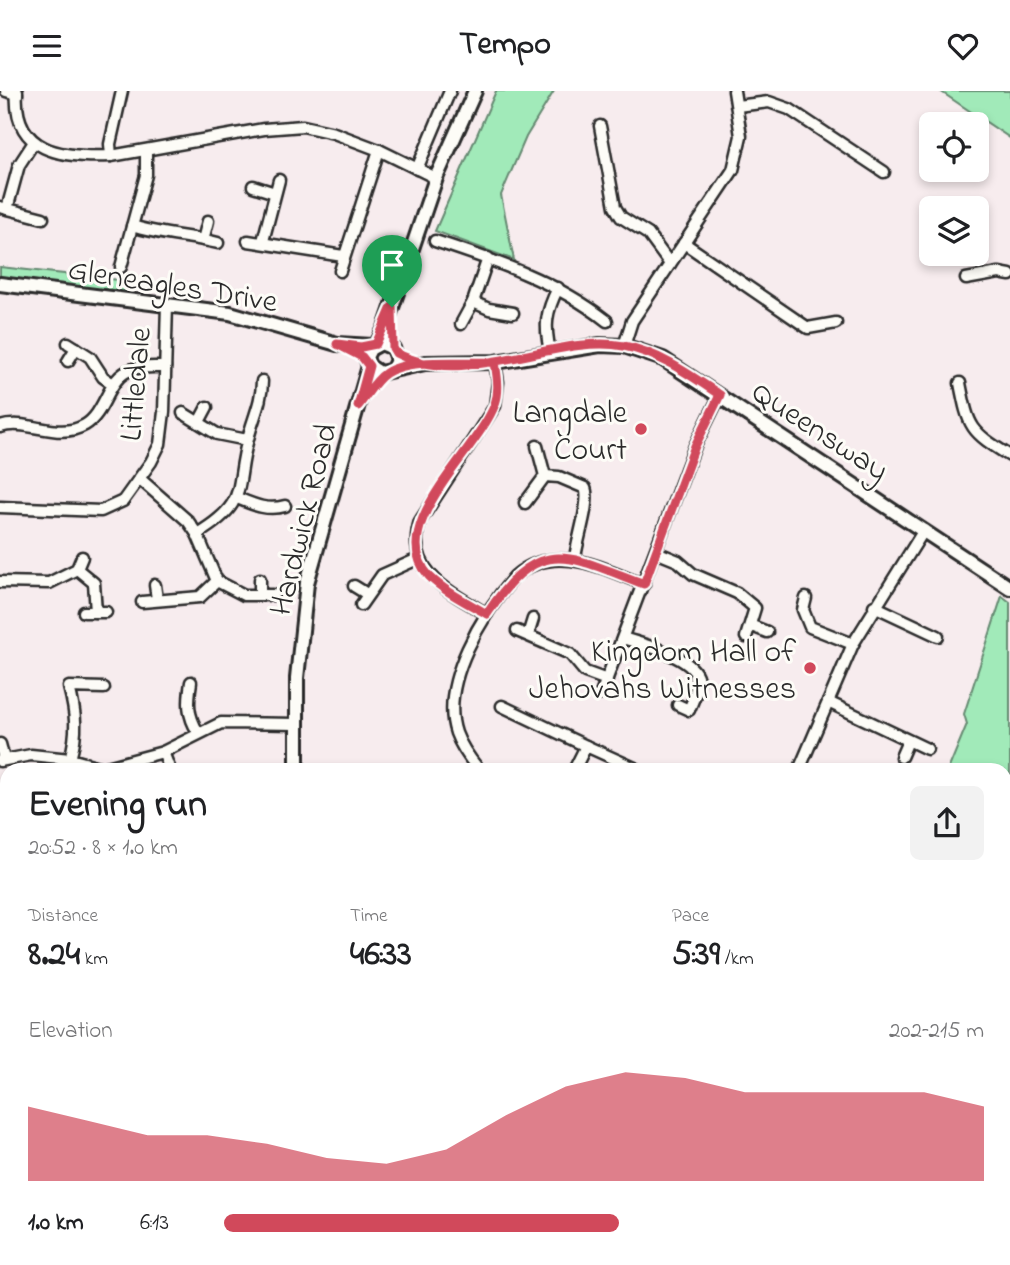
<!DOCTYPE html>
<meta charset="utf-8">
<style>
:root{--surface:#fff;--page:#f2f2f2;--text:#202124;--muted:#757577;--accent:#d1495b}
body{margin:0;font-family:"Indie Flower",sans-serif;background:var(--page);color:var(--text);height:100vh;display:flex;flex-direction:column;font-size:26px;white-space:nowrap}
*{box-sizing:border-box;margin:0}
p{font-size:23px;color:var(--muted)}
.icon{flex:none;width:38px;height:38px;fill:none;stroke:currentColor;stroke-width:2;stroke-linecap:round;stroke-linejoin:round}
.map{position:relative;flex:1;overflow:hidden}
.drawer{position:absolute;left:0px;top:672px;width:1012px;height:502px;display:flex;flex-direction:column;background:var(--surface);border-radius:21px 21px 0 0;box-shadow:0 4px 10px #0003}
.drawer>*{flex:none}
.fabs{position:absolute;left:919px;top:21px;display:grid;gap:14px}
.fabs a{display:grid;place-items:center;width:70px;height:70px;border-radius:10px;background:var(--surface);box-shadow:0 4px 10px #0003;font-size:35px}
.pin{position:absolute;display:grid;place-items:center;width:60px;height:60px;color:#fff;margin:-72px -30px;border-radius:50% 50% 50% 0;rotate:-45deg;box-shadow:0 0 7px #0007}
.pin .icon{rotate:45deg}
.round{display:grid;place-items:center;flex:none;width:74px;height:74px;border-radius:10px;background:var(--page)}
.summary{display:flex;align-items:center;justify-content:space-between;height:119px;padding:0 28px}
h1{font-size:38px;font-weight:700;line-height:52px}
.stats{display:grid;grid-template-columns:repeat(3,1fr);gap:10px;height:119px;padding:7px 28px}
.stats div{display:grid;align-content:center}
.stats b{font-size:35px;font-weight:700}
.stats small{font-size:19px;font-weight:400}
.stats p{font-size:19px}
.chart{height:196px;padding:14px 28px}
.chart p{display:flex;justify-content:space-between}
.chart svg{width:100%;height:126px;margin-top:7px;fill:var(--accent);opacity:.7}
ul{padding:0 28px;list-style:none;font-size:23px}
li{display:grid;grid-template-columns:112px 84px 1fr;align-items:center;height:52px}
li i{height:18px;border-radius:9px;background:var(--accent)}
header{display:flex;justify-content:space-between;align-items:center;height:91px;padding:0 28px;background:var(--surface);font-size:32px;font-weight:700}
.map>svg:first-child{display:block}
.green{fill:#a1eab9;stroke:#668a72;stroke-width:2}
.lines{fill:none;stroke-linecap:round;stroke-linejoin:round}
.stream{stroke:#5f8d98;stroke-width:2.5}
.minor-casing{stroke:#2b2b2b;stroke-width:15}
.tertiary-casing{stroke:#2b2b2b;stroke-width:18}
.minor{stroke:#fdfcf7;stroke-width:10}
.tertiary{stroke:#fdfcf7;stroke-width:12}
.route-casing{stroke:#fff;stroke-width:14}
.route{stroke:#d1495b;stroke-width:9}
.poi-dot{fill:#d1495b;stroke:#fdfcf7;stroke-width:2.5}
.labels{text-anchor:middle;stroke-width:6;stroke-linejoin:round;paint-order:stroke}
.street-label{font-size:32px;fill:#2b2b2b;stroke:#fdfcf7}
.poi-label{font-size:32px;fill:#2b2b2b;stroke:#fdfcf7;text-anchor:end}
</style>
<header><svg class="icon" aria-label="menu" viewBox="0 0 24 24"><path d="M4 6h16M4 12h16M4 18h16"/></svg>Tempo<svg class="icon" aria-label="heart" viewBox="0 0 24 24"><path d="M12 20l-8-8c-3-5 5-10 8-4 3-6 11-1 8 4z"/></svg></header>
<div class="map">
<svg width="1010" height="1174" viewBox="0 0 1010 1174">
<rect width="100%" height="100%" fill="#f7ecee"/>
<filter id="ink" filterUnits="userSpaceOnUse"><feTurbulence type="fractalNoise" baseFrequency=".0143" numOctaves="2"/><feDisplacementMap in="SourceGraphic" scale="14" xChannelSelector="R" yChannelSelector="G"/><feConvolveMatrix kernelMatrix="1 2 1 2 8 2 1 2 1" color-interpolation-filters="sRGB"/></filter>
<g filter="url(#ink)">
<!-- green -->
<g class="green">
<polygon points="496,0 554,0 526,46 501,104 514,169 435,140"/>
<polygon points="940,0 1010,0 1010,47"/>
<polygon points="0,176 128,190 126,201 0,187"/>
<polygon points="1002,505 1010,511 1010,1174 819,1174 820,1167 1004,1167 1004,679 948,679 967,633 964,623"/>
</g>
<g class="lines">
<!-- stream -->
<g class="stream">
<polyline points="1004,823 1010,813"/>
<polyline points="920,1174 921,1167"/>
</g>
<defs>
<g id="minor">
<polyline points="6,0 17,3"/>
<path d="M17 0C12 62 63 67 111 65L264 38 303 35 334 42 379 59 436 87"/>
<polyline points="737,15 769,11 789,18 884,81"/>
<polyline points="600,35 615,116 621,126 648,143 670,173"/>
<polyline points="111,65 110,53 122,0"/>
<polyline points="417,78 450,0"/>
<polyline points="253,95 275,102"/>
<polyline points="0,116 43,127"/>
<polyline points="7,118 19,74 34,51"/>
<path d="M132 135C160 144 189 145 218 152"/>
<polyline points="203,149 208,130"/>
<polyline points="248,150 343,165"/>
<polyline points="263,150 279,89"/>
<path d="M435 150C496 170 556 190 607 230"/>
<polyline points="684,152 808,237 836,232"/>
<polyline points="121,176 146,84 146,61"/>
<polyline points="340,180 379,59"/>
<polyline points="966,188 999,182 1010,184"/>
<polyline points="473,211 489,218 513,222"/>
<polyline points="461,233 473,211 488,167"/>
<polyline points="68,252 90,266 103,286 113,293"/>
<polyline points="624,255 632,230 733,79 741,45 734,0"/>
<path d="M550 260C544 234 546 221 558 197"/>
<polyline points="68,270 76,257"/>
<path d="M960 292C969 338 970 340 1010 365"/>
<polyline points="183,322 217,343 247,349"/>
<polyline points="199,331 207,316"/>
<path d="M0 336C28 327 57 350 85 334 107 321 107 285 133 278 143 275 155 276 165 276"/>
<polyline points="537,355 545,385"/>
<polyline points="140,388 188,430 197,443 217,490 244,504 273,504"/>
<path d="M237 407C254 414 267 420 285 415"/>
<path d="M525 412 545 385 559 386 585 397C591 410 577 449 575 467"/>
<polyline points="0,416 101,420 123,410 151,371 160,353 164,321 167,213"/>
<path d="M197 443C250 411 234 398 248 348 253 327 262 311 262 290"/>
<polyline points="656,461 678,470 693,483 737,502 755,517 746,546"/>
<polyline points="77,478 94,492 96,521"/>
<polyline points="0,491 49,492 77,478 82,466"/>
<polyline points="155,494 157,508"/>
<polyline points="354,495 367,503"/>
<polyline points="260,504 260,488"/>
<polyline points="806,507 803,519 810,536 853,553"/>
<polyline points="142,511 200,506 217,490"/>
<polyline points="361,514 382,484 420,467"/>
<polyline points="874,515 938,545"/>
<polyline points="84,521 106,521"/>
<path d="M487 523C451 502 404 480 420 430L495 315 498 291 495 271"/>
<polyline points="752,535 767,541"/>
<polyline points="517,540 570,563 585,581 607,589"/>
<polyline points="528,544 533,528"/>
<path d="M623 547C643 554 698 566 698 591 698 600 692 611 689 619L678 614"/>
<path d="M191 591C188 610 187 624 198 641"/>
<polyline points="601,603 695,355 720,304"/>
<polyline points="828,611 927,658"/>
<polyline points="502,615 586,655"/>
<polyline points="0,653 4,668"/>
<polyline points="163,661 170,679"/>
<polyline points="901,666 908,650"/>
<path d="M70 668C78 641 76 623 69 596L104 597"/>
<polyline points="0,670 31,664 70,668 103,677 163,661 221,632 297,633"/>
<path d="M479 679C470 668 461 656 456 642 439 592 484 521 515 485 555 451 602 477 644 493"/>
<polyline points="574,679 586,655 637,678"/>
<polyline points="799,679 853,553 924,439"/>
<polyline points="0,786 7,784"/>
<polyline points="0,887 7,895"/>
<polyline points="0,986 7,986"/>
<polyline points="433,1167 453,1174"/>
<polyline points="700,1167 716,1174"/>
<polyline points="141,1170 142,1167"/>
<polyline points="236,1174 237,1167"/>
<polyline points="393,1174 395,1167"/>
<polyline points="551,1174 553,1167"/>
</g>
<g id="tertiary">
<polyline points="0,193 230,222 337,253 373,255"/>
<polyline points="377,253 385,237 436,87 475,0"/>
<polyline points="393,278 397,269 393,257 381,252 370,258 366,266 369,275 380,282 425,272 495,271 600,254 624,255 663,268 1010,497"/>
<polyline points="297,679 297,587 307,492 369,275"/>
<polyline points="335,1174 336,1167"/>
</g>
</defs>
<!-- minor casing -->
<use href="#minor" class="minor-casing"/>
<!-- tertiary casing -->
<use href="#tertiary" class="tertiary-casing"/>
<!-- minor -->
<use href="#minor" class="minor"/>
<!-- tertiary -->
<use href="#tertiary" class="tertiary"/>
</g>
</g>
<g class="lines" filter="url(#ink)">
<defs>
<path id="route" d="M392 216 376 253 361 256 337 253 362 266 369 275 358 315C367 304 375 289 386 282 410 266 465 273 495 271 497 285 500 299 495 313 478 360 384 435 429 485 445 501 468 512 487 523 540 443 566 464 644 493L695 355 720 304C690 284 660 262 624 255 555 242 467 299 396 262L393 257 392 216"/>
</defs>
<!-- route casing -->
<use href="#route" class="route-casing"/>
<!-- route -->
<use href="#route" class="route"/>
</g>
<!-- markers -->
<g class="poi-dot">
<circle cx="641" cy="338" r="7"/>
<circle cx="810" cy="577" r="7"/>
</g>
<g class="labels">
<!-- street labels -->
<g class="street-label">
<text transform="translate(173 193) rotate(9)" y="11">Gleneagles Drive</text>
<text transform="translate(134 293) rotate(-85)" y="11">Littledale</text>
<text transform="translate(821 339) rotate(33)" y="11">Queensway</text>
<text transform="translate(302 428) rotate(-76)" y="11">Hardwick Road</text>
</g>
<!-- poi labels -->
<g class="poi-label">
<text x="627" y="331">Langdale<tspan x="627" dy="37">Court</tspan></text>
<text x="796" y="570">Kingdom Hall of<tspan x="796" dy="37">Jehovahs Witnesses</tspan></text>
</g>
</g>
</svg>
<div class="fabs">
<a><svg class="icon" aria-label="locate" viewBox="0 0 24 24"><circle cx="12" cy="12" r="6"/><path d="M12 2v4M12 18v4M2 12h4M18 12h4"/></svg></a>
<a><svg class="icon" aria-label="layers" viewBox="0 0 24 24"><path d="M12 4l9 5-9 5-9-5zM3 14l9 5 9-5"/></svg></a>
</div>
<div class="pin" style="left:392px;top:216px;background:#1e9e55"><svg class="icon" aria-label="arrive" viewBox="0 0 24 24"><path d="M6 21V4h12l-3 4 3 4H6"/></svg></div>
<section class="drawer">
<div class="summary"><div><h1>Evening run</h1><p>20:52 · 8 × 1.0 km</p></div><a class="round"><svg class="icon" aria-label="share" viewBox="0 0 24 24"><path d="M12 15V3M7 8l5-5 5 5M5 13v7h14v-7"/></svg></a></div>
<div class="stats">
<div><p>Distance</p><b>8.24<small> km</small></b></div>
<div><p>Time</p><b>46:33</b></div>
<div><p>Pace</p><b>5:39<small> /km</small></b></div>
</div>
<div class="chart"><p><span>Elevation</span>202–215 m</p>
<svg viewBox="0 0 160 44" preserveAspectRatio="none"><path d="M0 44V18L10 23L20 28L30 28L40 31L50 36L60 38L70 33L80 21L90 11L100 6L110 8L120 13L130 13L140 13L150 13L160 18V44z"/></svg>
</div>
<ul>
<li><b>1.0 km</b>6:13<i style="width:52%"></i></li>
</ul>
</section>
</div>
